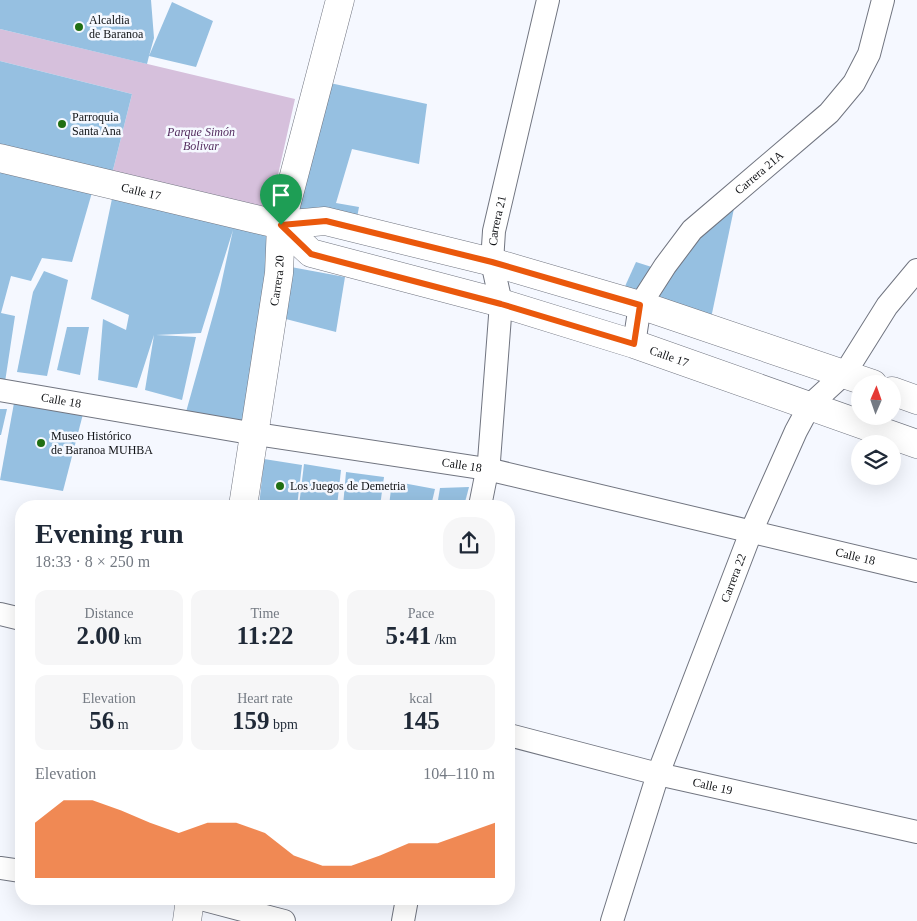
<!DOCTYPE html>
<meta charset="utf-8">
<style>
:root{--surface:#fff;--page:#f6f6f7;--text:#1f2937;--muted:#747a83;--accent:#ea580c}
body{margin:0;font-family:Georgia,serif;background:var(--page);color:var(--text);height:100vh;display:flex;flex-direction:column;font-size:19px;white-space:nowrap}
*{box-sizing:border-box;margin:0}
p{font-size:16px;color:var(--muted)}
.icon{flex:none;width:28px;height:28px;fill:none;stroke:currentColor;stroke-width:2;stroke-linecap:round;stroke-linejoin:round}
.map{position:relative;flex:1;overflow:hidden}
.panel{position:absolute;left:15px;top:500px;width:500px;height:405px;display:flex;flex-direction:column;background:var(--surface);border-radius:20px;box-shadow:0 5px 20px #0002}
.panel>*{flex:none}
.needle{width:32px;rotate:2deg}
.controls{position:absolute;left:851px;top:375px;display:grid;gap:10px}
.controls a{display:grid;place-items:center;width:50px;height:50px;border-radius:50%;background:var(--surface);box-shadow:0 5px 20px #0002;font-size:25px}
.pin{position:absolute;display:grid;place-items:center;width:42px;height:42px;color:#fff;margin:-51px -21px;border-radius:50% 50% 50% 0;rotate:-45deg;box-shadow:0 0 5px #0007}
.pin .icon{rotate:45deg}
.round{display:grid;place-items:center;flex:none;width:52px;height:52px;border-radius:20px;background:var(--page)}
.summary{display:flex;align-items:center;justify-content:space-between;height:85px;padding:0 20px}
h1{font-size:28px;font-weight:800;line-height:38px}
.stats{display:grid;grid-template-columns:repeat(3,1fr);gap:8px;height:85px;padding:5px 20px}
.stats div{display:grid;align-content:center;border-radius:12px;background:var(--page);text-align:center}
.stats b{font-size:25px;font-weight:800}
.stats small{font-size:14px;font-weight:400}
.stats p{font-size:14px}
.chart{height:140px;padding:10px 20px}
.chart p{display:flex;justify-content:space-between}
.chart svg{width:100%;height:90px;margin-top:5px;fill:var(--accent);opacity:.7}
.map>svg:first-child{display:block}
.green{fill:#d6c0dc}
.building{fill:#96c0e1}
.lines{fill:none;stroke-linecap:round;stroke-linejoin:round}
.minor-casing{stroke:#717580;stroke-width:24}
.tertiary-casing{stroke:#717580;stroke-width:29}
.minor{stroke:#fff;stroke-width:22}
.tertiary{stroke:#fff;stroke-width:28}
.route-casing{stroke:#fff;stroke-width:10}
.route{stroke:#ea580c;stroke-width:6}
.poi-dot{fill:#216f13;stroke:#f5f8ff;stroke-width:2}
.labels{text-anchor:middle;stroke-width:5;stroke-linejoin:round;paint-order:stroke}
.poi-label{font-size:12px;fill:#101215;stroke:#f5f8ff;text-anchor:start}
.park-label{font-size:12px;font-style:italic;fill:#542d5f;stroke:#f5f8ff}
.street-label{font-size:12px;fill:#101215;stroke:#f5f8ff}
</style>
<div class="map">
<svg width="917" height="921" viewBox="0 0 917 921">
<rect width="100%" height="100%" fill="#f5f8ff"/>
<!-- green -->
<polygon class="green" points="0,29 295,99 269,215 110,182 132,94 0,61"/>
<!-- building -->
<g class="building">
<polygon points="0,0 151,0 154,38 149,56 172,2 213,21 196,67 149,56 147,64 0,29"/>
<polygon points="0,61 132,94 110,182 0,154"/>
<polygon points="330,83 427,104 419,164 352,149 336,203 359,207 356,223 296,219"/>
<polygon points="0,166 93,189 72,262 42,258 31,281 11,276 1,313 15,316 5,382 0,381"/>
<polygon points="113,194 269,235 270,273 246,422 186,412 219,294 233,230 201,333 156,335 196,337 182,400 145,390 154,335 137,388 98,380 103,319 126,330 129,315 91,299"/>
<polygon points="736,199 710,323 648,303 694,234"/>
<polygon points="636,262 658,269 639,299 622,293"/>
<polygon points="291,267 345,277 336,332 282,318"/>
<polygon points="44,271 68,280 47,376 17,372 33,292"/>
<polygon points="67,327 89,327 80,375 57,370"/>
<polygon points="14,403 83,414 63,491 0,480"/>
<polygon points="0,409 7,409 1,435 0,435"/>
<polygon points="264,459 302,465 297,506 259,506"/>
<polygon points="304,464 341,470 337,506 299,506"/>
<polygon points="346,472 384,477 380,506 343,506"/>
<polygon points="392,481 435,489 431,506 389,506"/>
<polygon points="469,487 464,506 437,506 440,488"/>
</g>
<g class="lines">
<defs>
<g id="minor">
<path id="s1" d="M634 344 640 305 665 266 692 230 829 113 854 83 869 54 883 0"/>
<path id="s2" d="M0 390 244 432 487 469 917 571"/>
<path id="s3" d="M480 506 489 461 501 303 492 262 494 231 548 0"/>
<polyline points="0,614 21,619"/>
<path id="s4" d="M509 735 658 774 917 832"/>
<polyline points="0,868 21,871"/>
<polyline points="201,899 284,921"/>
<polyline points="403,921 407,899"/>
<path id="s5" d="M612 921 658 774 751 532 796 431 810 405 845 373 887 306 917 270"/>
</g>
<g id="tertiary">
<path id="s6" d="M0 158 281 225 325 221 492 262 646 307 873 384"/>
<path id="s7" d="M281 225 311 253 501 303 634 344 917 444"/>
<polyline points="892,391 917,400"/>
<path id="s8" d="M243 506 279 273 281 225 340 0"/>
<polyline points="187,921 190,899"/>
</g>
</defs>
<!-- minor casing -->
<use href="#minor" class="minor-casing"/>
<!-- tertiary casing -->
<use href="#tertiary" class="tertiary-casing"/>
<!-- minor -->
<use href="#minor" class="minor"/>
<!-- tertiary -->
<use href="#tertiary" class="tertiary"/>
</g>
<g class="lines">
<defs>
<polygon id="route" points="326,221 492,262 640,305 634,344 501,304 311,254 281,225"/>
</defs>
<!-- route casing -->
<use href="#route" class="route-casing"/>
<!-- route -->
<use href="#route" class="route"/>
</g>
<!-- markers -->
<g class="poi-dot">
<circle cx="79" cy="27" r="5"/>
<circle cx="62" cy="124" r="5"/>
<circle cx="41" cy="443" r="5"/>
<circle cx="280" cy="486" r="5"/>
</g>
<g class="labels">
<!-- poi labels -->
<g class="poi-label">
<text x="89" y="24">Alcaldia<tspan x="89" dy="14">de Baranoa</tspan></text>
<text x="72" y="121">Parroquia<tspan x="72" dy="14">Santa Ana</tspan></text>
<text x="51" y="440">Museo Histórico<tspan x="51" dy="14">de Baranoa MUHBA</tspan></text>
<text x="290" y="490">Los Juegos de Demetria</text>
</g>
<!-- park labels -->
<g class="park-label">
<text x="201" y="136">Parque Simón<tspan x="201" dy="14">Bolivar</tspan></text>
</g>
<!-- street labels -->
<g class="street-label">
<text dy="4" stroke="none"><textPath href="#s1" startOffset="219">Carrera 21A</textPath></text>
<text dy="4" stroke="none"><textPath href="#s6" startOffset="145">Calle 17</textPath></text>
<text dy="4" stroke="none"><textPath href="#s3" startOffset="288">Carrera 21</textPath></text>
<text dy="4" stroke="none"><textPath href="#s8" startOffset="228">Carrera 20</textPath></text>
<text dy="4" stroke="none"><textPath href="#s7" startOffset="414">Calle 17</textPath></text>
<text dy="4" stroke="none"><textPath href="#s2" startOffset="62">Calle 18</textPath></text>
<text dy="4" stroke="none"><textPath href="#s2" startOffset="468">Calle 18</textPath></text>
<text dy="4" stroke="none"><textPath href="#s2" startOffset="872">Calle 18</textPath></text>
<text dy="4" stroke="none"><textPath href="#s5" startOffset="364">Carrera 22</textPath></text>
<text dy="4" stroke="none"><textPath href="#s4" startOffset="210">Calle 19</textPath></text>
</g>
</g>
</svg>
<div class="controls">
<a><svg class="needle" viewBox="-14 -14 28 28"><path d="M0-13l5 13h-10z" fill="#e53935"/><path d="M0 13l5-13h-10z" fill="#747a83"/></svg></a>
<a><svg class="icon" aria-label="layers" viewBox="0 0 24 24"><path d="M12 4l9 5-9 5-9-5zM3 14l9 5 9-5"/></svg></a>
</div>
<div class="pin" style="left:281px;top:225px;background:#1e9e55"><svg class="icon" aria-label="arrive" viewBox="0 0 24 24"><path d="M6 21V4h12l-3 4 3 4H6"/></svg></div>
<section class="panel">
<div class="summary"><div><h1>Evening run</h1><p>18:33 · 8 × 250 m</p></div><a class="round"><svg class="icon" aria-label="share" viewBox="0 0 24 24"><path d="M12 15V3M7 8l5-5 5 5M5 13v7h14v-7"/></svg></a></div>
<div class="stats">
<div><p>Distance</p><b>2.00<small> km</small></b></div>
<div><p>Time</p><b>11:22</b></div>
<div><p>Pace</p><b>5:41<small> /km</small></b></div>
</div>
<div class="stats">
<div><p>Elevation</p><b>56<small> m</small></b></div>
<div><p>Heart rate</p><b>159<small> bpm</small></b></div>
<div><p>kcal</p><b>145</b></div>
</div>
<div class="chart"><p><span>Elevation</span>104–110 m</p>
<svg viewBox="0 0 160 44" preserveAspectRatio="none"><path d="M0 44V17L10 6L20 6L30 11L40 17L50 22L60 17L70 17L80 22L90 33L100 38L110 38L120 33L130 27L140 27L150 22L160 17V44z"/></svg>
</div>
</section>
</div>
